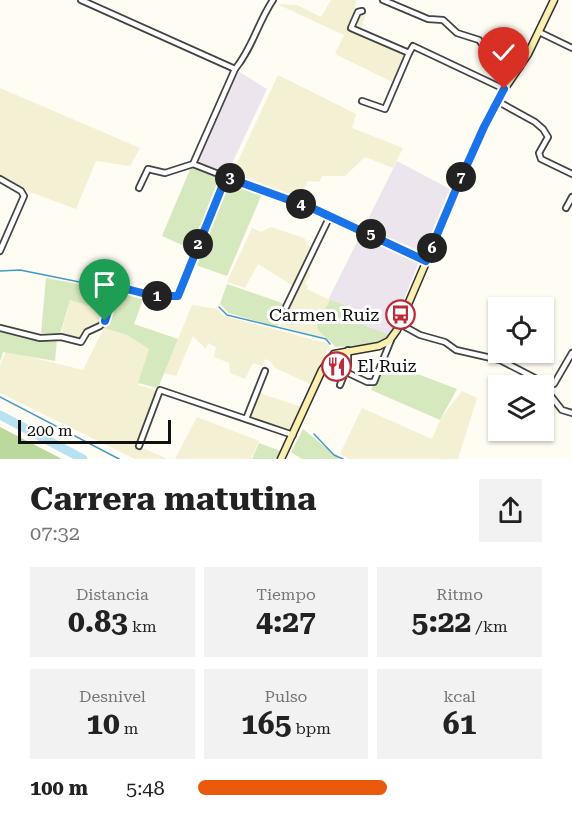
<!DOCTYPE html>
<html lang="es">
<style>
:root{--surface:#fff;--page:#f2f2f2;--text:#222;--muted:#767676;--accent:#ea580c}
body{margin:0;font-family:"Roboto Serif",serif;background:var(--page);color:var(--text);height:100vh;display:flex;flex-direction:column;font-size:22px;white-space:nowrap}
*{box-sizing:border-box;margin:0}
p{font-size:20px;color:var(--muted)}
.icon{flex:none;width:33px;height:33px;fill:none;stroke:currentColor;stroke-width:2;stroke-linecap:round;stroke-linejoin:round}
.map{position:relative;height:459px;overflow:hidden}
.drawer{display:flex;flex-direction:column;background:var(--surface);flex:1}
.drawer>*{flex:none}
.controls{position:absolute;left:488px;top:297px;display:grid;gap:12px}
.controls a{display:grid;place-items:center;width:66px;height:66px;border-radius:0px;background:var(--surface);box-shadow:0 2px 4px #0004;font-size:30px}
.scale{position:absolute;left:18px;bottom:15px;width:153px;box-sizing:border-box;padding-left:6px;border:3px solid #101010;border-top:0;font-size:16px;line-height:21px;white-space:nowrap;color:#101010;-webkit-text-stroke:4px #fff;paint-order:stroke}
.pin{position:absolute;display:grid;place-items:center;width:51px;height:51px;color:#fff;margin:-62px -26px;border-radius:50% 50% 50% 0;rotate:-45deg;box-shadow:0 0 6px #0007}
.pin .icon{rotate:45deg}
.km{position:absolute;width:30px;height:30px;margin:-15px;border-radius:50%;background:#222;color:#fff;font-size:16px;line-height:30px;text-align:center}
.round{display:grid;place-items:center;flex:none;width:63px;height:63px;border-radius:0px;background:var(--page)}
.summary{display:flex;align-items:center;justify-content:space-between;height:102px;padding:0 30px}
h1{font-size:33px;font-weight:700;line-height:45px}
.stats{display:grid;grid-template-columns:repeat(3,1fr);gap:9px;height:102px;padding:6px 30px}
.stats div{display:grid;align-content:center;border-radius:0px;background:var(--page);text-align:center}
.stats b{font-size:30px;font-weight:700}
.stats small{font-size:16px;font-weight:400}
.stats p{font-size:16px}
ul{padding:0 30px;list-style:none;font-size:20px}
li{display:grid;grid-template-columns:96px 72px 1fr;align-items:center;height:45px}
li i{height:15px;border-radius:8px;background:var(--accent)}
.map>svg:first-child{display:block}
.industrial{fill:#ece5ed}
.farmland{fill:#f4f0d3}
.green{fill:#d6e8bd}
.forest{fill:#bbd99c}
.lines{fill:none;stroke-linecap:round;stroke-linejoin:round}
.stream{stroke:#429ac9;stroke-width:1.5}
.river{stroke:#b9e1f4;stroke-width:9}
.street-casing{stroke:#434343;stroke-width:8}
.secondary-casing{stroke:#323232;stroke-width:9}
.street{stroke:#fff;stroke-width:4.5}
.secondary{stroke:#fcf0b0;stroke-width:6}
.route-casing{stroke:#fff;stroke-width:12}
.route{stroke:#1a73e8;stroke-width:8}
.labels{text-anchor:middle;stroke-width:6;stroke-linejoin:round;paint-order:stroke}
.poi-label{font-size:18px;fill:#101010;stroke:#fff;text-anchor:end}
</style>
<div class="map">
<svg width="572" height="459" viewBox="0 0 572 459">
<rect width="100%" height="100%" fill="#fefcf3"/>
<!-- industrial -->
<g class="industrial">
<polygon points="235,69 267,89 227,174 193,164"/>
<polygon points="397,161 452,190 423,257 363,229"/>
<polygon points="361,234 419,261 390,335 347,319 351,306 328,300"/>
</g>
<!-- farmland -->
<g class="farmland">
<polygon points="331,0 356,0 355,10 365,16 361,30 407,52 394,83 335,54 344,35 277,4 297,5 321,17"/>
<polygon points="278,75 356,114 352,128 403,148 393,168 365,157 345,176 322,176 319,182 308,181 298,200 232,174"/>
<polygon points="0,88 140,148 130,166 96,161 76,209 27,191 0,177"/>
<polygon points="271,227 304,238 314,254 307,270 310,275 305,284 308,286 307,289 330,300 317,325 318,330 327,337 326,339 280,326 298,289 258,264 245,288 227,282 252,228 261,232"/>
<polygon points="70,300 106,311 104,317 80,339 61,334"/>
<polygon points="192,305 217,309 224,316 330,344 313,383 310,384 275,368 270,361 265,359 262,366 253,363 245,379 230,373 229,363 214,357 216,347 208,343 206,349 193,336 176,376 164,373"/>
<polygon points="104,328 127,335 149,349 138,385 158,391 139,446 167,459 135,459 0,393 0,366 6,351 83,370"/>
<polygon points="462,391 477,398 458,459 350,459 340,454 362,408 432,439 440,420"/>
<polygon points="259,393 302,407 290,433 248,417"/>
<polygon points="197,417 259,441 251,459 175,459"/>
</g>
<!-- green -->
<g class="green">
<polygon points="191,167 222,179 193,250 162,236"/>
<polygon points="227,181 262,194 227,276 193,264"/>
<polygon points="46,278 111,290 106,311 70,300 60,334 41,333"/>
<polygon points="227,284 282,303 286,307 277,327 229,313 220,304"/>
<polygon points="119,287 145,294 134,324 178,339 158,388 138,383 149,349 127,335 104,328 114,292"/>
<path d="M330 300 352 307 348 319 390 335C374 347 355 345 336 347L318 330 317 325Z"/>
<polygon points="0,327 57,339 55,361 3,352 0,362"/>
<polygon points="383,361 457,389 440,420 371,390"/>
<polygon points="303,429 340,459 302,459 291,452"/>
<polygon points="259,443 280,451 276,459 252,459"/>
</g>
<!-- forest -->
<polygon class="forest" points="0,427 62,459 0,459"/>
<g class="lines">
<!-- stream -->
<g class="stream">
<polyline points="0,271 20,270 114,289"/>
<polyline points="219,307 227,315 326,339 330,344"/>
<polyline points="0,397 119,459"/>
<polyline points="314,434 334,455 343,459"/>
</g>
<!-- river -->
<polyline class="river" points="0,415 83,459"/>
<defs>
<g id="street">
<polyline points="383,0 428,19 443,20 457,33 479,40 492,58 505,60 520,67"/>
<polyline points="362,11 358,12 351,28 409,53 413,46 504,89"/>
<polyline points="539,32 572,48"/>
<path d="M235 69C252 49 258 22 273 0"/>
<polyline points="362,101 385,109 409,53"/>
<polyline points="497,101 535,122 543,129 548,137 539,153 541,159 572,174"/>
<polyline points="226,177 314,209 426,261"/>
<polyline points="0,179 21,191 24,196 0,251"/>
<polyline points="139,188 148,169 165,173 193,164"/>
<polyline points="566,208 572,197"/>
<polyline points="286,307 330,216"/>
<polyline points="400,324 420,335 445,342 456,350 500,360 537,379 543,386"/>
<polyline points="0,328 40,338 61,337 81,342 87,332 100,326 105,321 114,292 119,287 155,296 178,296 226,177 193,164 235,69 81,0"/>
<polyline points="346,372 367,382 374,382 391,340"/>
<polyline points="541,384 554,384 572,353"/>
<polyline points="340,385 348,365 348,350"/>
<polyline points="543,386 562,410 572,413"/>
<polyline points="246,419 265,371"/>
<polyline points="139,446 160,390 293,435"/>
</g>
<polyline id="secondary" points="281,459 322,370 334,354 379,346 389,341 397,330 484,127 503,91 528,54 554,0"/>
</defs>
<!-- street casing -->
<use href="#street" class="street-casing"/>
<!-- secondary casing -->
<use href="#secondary" class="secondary-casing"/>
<!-- street -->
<use href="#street" class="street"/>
<!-- secondary -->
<use href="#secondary" class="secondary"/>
</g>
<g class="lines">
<defs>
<polyline id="route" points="105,321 114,291 119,287 154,296 178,296 226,177 314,209 426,261 457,187 484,127 504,89"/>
</defs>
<!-- route casing -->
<use href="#route" class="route-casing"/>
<!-- route -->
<use href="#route" class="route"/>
</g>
<!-- icons -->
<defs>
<symbol id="bus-ring" viewBox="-11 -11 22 22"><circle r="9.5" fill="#fff" stroke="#bb2c3a" stroke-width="1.5"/><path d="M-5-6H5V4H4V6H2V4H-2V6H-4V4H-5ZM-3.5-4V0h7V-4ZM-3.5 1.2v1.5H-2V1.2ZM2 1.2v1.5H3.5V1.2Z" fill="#bb2c3a"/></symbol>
<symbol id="restaurant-ring" viewBox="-11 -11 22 22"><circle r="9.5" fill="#fff" stroke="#bb2c3a" stroke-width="1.5"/><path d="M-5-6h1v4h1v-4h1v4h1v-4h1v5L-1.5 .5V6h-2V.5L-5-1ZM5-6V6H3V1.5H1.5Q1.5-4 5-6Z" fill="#bb2c3a"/></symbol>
</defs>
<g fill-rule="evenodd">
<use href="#bus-ring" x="384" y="298" width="33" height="33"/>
<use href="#restaurant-ring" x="320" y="350" width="33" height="33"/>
</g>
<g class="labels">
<!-- poi labels -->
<g class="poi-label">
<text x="379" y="321">Carmen Ruiz</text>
<text x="357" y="372" text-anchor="start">El Ruiz</text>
</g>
</g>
</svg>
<div class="controls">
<a><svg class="icon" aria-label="locate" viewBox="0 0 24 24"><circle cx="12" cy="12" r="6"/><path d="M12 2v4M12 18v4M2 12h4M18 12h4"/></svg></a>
<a><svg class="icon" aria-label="layers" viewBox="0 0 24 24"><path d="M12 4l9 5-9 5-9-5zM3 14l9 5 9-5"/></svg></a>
</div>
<div class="scale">200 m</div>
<div class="pin" style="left:105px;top:321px;background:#1e9e55"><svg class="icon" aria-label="arrive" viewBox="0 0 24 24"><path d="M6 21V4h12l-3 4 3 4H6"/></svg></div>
<div class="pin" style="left:504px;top:89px;background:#d93025"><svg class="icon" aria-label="check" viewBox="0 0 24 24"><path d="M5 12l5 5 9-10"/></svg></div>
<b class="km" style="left:157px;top:296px">1</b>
<b class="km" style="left:198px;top:244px">2</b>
<b class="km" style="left:230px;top:178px">3</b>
<b class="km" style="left:301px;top:204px">4</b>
<b class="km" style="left:371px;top:234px">5</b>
<b class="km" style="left:432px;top:248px">6</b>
<b class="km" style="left:461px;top:177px">7</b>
</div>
<section class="drawer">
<div class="summary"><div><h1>Carrera matutina</h1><p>07:32</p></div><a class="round"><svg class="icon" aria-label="share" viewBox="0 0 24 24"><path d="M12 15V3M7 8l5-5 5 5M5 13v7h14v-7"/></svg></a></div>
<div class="stats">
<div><p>Distancia</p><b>0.83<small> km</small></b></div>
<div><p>Tiempo</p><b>4:27</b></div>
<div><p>Ritmo</p><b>5:22<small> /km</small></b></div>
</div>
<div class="stats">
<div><p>Desnivel</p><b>10<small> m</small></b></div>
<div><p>Pulso</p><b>165<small> bpm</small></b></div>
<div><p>kcal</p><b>61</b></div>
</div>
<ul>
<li><b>100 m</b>5:48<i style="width:55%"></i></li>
</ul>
</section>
